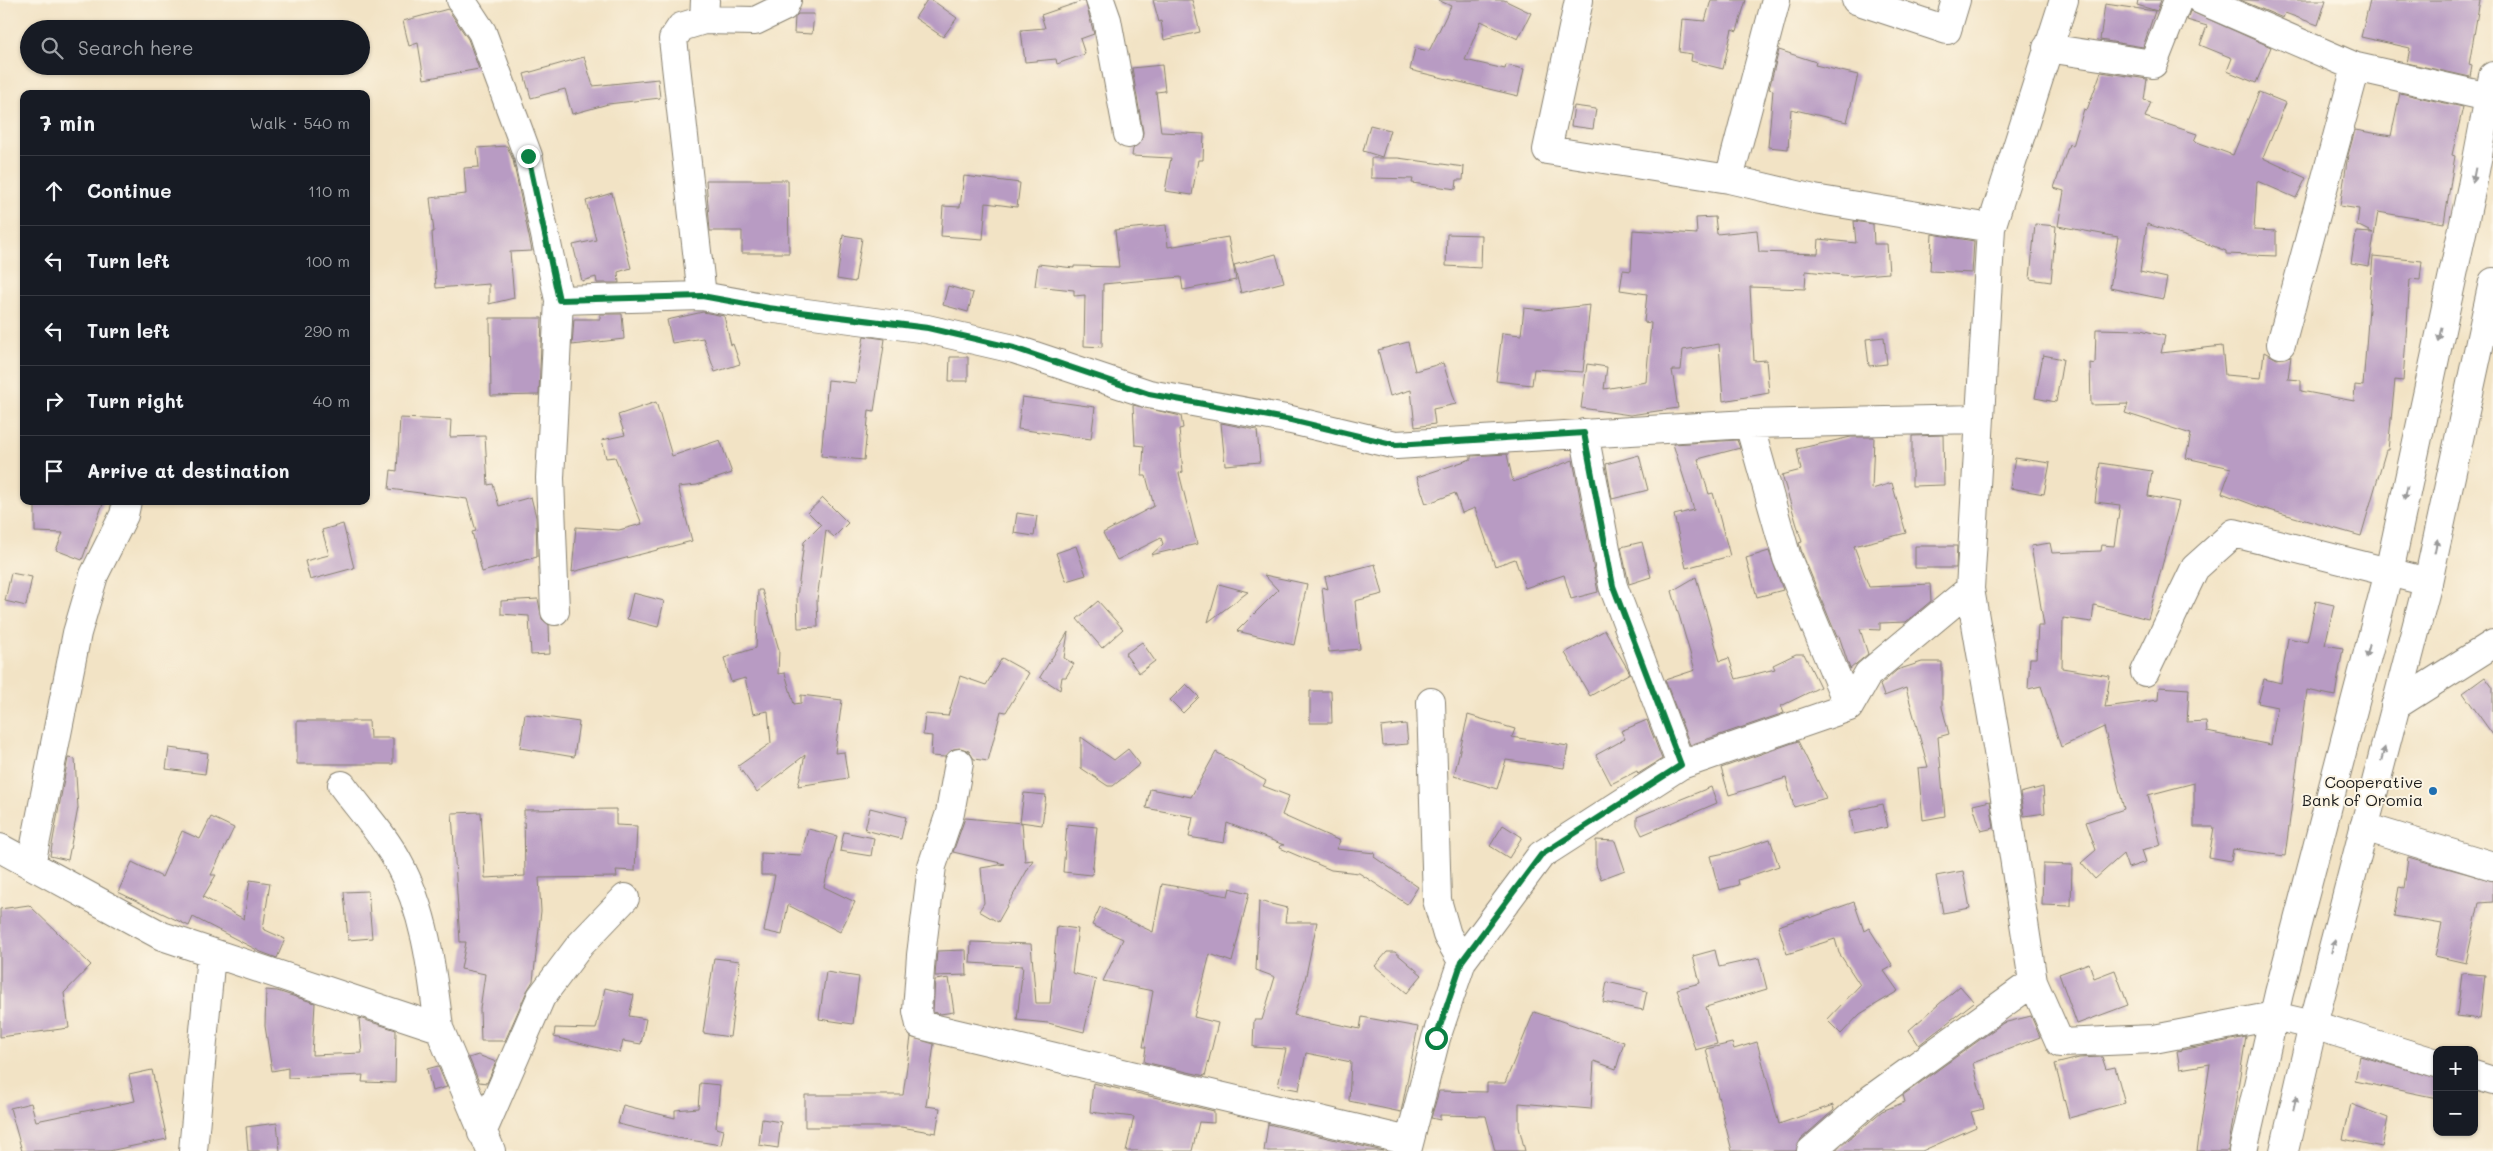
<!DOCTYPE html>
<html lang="en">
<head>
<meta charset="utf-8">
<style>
  :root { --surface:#171b24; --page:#20242c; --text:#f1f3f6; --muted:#9ea1a6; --line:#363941 }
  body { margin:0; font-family:Mali,sans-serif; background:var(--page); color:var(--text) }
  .controls { position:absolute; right:15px; bottom:15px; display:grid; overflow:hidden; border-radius:10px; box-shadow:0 1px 4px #0004 }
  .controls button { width:45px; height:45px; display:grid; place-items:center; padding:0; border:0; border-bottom:1px solid var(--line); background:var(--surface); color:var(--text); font:25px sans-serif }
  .stop { position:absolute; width:15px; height:15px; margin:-11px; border:4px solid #0b8043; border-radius:50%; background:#fff }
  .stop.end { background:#0b8043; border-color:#fff; box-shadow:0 1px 5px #0008 }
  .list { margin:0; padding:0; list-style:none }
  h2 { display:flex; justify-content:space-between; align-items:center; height:65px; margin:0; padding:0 20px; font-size:21px }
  h2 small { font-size:16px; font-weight:400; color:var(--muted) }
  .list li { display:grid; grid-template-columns:32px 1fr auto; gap:15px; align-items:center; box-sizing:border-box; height:70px; padding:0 20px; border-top:1px solid var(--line) }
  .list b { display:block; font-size:19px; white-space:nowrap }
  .list em { font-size:16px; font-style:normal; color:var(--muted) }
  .icon { flex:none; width:28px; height:28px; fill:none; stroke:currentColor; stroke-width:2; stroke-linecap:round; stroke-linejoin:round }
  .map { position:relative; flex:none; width:2493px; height:1151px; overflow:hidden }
  .search { position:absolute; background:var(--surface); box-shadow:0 1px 4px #0004; left:20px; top:20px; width:350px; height:55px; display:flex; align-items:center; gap:12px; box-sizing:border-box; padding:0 18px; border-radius:28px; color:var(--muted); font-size:19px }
  .panel { position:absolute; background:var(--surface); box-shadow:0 1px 4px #0004; left:20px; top:90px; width:350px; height:415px; border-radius:10px }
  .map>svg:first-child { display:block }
</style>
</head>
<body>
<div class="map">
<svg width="2493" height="1151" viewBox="0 0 2493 1151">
  <rect width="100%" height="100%" fill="#fcf5e5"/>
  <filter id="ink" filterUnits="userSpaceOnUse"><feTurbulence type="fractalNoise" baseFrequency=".02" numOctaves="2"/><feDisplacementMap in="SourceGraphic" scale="10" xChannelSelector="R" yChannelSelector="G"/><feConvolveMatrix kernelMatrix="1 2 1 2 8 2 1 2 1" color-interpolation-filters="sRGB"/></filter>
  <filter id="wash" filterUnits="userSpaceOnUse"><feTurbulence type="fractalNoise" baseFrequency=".0096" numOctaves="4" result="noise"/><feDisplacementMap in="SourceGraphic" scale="20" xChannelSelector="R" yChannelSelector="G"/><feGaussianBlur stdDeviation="1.12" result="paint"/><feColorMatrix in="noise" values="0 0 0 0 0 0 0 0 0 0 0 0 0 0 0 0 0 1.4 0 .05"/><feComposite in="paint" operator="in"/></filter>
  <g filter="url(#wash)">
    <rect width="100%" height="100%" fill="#f2e3c5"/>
    <g id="blocks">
      <path fill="#b89bc3" d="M927,0h5l25,18 -14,19 -28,-19z
        M1085,0l9,34 -14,5 5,15 -28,10 -1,-5 -31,3 -4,-32 24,-2 -4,-13z
        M1153,0h39l8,32 -36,8 -3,-19 -2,1z
        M1438,0h66l27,13 -13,26 -37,-18 -16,39 40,9 1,-4 18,4 -6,27 -108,-26 5,-22 14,3 22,-45z
        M1711,0h35l-9,31 -5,-2 -9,40 -32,-8 1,-7 -13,-2 3,-33 23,2z
        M2138,0h23l-4,11 -20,-6z
        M2240,0h86l-8,25 -33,-12 -2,5z
        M2370,0h110l-11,65 3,1 -2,11 -63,-14 3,-15 -49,-11z
        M2105,4l50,7 -12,36 -43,-7z
        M448,9l20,30 11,30 -55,10 -6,-36 -9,3 -6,-25z
        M2190,11l81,36 -15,36 -29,-12 5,-13 -32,-13 7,-19 -20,-6z
        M798,14h16l-2,20 -18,-1 1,-16z
        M1779,50l37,12 -1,3 43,10 -11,47 -56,-13 -3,40 -20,-2 5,-57 -4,-1z
        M584,57l9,29 65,-7 2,19 -52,6 -36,10 -7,-25 -34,9 -7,-24z
        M1162,65l3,26 -9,1 5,40 43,2 -1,26h-5l-6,35 -27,-4 6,-33 -39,-2 1,-7 9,-9 1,-8 -11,-64z
        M2101,72l46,7 -3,21 7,2 -6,15 52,17 -3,7 39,14 26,-63 27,11 -23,55 43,20 -10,20 -39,-17 -3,49 22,1v25l-50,-2v-3l-26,-10 -53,-17 -7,48 27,6 -4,21 -53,-11 8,-51 -60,-11 6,-35 -10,-3 15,-44 4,2 11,-37 3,1z
        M2400,93l63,14 -11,48 3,1 -11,67 -66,-11 -9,54 -18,-3 5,-31 17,1 -16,-8 2,-16 -19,-3 8,-51 7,-25 36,6z
        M1574,106l22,3 -3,20 -22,-3z
        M1370,125l20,5 -8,27 -19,-6z
        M507,146l6,14 19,91 -22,1 4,46 -25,6v-20l-53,4 -4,-56h2l-4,-34 36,-4 -2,-26 15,-1 -2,-19z
        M1371,158h27l66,9 -1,13h-6l-1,9 -44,-6 1,-4 -42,-1z
        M964,176l56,7 -3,24 -31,-4 -3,36 -42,-3 2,-30 17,1z
        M706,180h82l1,73h-47v-22h-32z
        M612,193l19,75 -13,4 1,11h-22l-1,-6 -14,4 -9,-36 23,-5 -10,-39z
        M1715,217l2,17 40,-4 2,22 59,2 1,-15 37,4 -2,-22 19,3 1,20h13l2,29 -37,3 -46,-5 -1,18 -55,-2 4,74 12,-1 3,33 -46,8 -4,-57 -36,6 -2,20h-9l6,38 -48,7 -49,-7 6,-44 20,3 -3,22 42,-7 5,-59 -7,-1 3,-28 -27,-4 3,-20 8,1 2,-41 64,4 -1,-16z
        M2035,224l21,2 -5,56 -21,-3z
        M1166,225l2,22 60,-10 8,43 -53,10 -2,-13 -78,7 -1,63 -18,-1 1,-51 -11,1v-6l-39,-4 3,-22 36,4v-2l45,1 -4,-37z
        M1447,234l35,1 -1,33 -35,-2z
        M1932,234l42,7 -2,32 -42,-2z
        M843,235l19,3 -7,44 -18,-3z
        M1276,254l8,28 -43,11 -7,-28z
        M2373,256l49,5 -2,19 -10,-1 -7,102 -8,-1 -7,70h-2l-25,86 -102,-29 -37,-14 9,-25 -45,-10 5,-24 -66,-21 3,-9 -37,1 -1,-42 5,1 1,-35 45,1 24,6 -4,17 61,-7 3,29 36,3 3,-26 13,7 14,-3 -3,23 13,1v11l53,10 1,-16 8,1z
        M948,286l25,7 -5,19 -25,-7z
        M1590,305l-7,67 -49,-3 -2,16 -36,-4 6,-48 19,2 3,-27 20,2z
        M703,312l21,4 7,29 2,-1 7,20 -25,8 -12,-34 -31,5 -5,-23z
        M600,314h22l2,25 -52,6 2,-26h26z
        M490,318h52l-3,77 -48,1z
        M864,336l21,3 -11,72 -5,-1 -5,50 -43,-4 7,-76 28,3z
        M1884,337l3,27 -18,2 -3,-27z
        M1408,342l7,29 28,-8 13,41 -23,5 2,15 -20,3 -4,-37 -21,6 -12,-46z
        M2043,355l20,4 -7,43 -21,-4z
        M950,357h18v24h-19z
        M1022,397l73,10 -4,32 -73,-10z
        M656,402l16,54 48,-16 12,33 -35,12 -19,2 14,54 -120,31 4,-45 43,3 23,-6 -27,-67 -9,1 -4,-18 23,-5 -7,-20z
        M1133,405l48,11 2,12 -4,1 4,43 -4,1 18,71 -46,11 12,-11 -2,-6 -44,22 -14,-27 51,-27 -8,-30h-4l2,-30 -9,-1z
        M400,418l51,2 -1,17 35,-1 3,49 5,-1 6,22 32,-9 5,20 1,40 -55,15 -10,-40 4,-1 -9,-32 -78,-10 2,-19 6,1z
        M1221,423l36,7 3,32 -35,3z
        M1943,435l1,50 -32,1v-50z
        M1851,437h23l-2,52 20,-6 14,50 -52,13 15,41 61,-3 1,17 -25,21 -26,1v7l-20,-1 8,25 -18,15 -11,-33 -2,1 -35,-84 -3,-10 3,-1 -20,-67 19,-5 -4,-21z
        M1737,440l3,8 -42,11 11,35 4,-1 17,63 -44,12 -12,-53 20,-5 -21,-66z
        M1507,454l6,28 60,-22 25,132 -27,7 -7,-24 -39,13 -10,-29 -20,7 -20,-58 -13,5 -7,-20 -29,11 -9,-27 54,-18v-3z
        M1639,455l9,35 -36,9 -6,-35z
        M2015,458l35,5 -6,31 -34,-6z
        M2100,463l52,8 -4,25 31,6 -31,117 -54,-14 -2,17 -29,-4 -1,50 48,8 -5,31 53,-7 1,-13 30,2 -2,33 19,-1 1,11 64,13 6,-38 -19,-4 6,-24 17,4 7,-45 19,4 9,-41 18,4 -9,40 18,3 -8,48 -28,-6 -22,166 -52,-7 -2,12 -22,-4 5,-30h-20v-44l-46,12 13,50 -19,5 4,12 -18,6 -5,-14 -28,25 -14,-16 15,-13 -10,-28 38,-13 -20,-82 -43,20 -20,-61 -13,3 2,-31h6l2,-32h6l-13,-80 19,-3 2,10 49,-2 1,-6 12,1 6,-41 -25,-3z
        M823,498l25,25 -14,14 -8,-7 -9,70 1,27 -20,1 -1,-31 7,-55 17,-17 -13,-13z
        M35,501h69l-22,59 -26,-10 7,-17 -28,-1z
        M1017,513l20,3 -3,20 -20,-3z
        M343,524l11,44 -44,12 -5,-19 24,-6 -7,-25z
        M1642,542l9,35 -22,7 -8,-37z
        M1076,546l10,29 -20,6 -10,-28z
        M1915,546h42l-1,22h-41z
        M1769,551l14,39 -26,7 -11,-39z
        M1375,564l8,30 -28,7 5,48 -31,3 -7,-65 6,2 -3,-12z
        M11,573l21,4 -6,29 -21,-5z
        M1264,575l43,9 -13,61 -57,-14 41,-41z
        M1696,577l24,84 9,-3 7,21 39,-10 -2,-4 23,-11h8l16,33 -39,19 3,7 -94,32 -25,-65 30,-10 -23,-79z
        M1219,584l29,8 -40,30z
        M758,590h4l17,60 -1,24 7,-1 9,31 7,-1v-8l41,5 -7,53 9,-1 4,26 -50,8 7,-31 -48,37 -19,-26 33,-23 -3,-32 -15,3 -8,-36 -14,4 -7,-24 32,-10z
        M633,593l31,8 -6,26 -31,-8z
        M538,599l4,20 7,6 1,29 -19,1 -2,-39 -28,-2v-13z
        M1098,601l25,28 -21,19 -25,-29z
        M1605,630l25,43 -40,23 -25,-43z
        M1068,632l-4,26 10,6 -8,13h-4l-2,13 -20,-13z
        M1142,642l13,19 -16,12 -14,-19z
        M1002,658l27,15 -23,39 -5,-1 -13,50 -14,-2 -5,-8 -8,-3 -8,1 -8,8 -14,-1 1,-20 -9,-1 2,-21 23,2 12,-40 26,9z
        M1922,662h20v45l7,27 -11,3 7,79 -22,4 -5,-52 10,-1 -22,-79 -22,8 -4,-11 17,-15z
        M2485,677l8,11v47l-30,-42z
        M1186,684l13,13 -16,16 -13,-13z
        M1310,691h21l1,32h-22z
        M525,714l54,8 -5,35 -54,-9z
        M1468,715l47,14 -3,8 56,9 -4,22 -58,-8 -9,29 -43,-13z
        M1647,720l15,39 -24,15 -1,-3 -26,13 -15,-29 29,-16 -4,-8z
        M297,721h72l1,17h23v26h-96z
        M1406,724l2,20 -25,2 -2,-19z
        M1081,737l33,23 14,-11 12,15 -27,22h-5l-27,-18z
        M1798,741l28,57 -32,9 -8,-29 -57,17 -8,-27z
        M169,748l39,5 -3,21 -39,-5z
        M1216,752l50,29 -3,5 26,10 -7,19 58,26 -4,8 39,4 -1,4 44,30 -11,17 -48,-31 -28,-3 -51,-22 1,-3h3l-57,-22 -3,20 -35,-6 4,-20 -47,-9 4,-19 41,8z
        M68,758l7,1 3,49 -10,52 -18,-4z
        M1711,787l6,16 -75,32 -5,-10v-8z
        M2043,787l2,26 -21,3 -4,-23z
        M1024,793l22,2 -4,30 -22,-3z
        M1990,801l4,27 -13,3 -8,-26z
        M1883,804l5,23 -34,7 -4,-23z
        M870,808l36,9 -5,22 -36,-9z
        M616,809v16l21,1 -2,45 -19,-1 1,7 -78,1 2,33 -8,70 -6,10 -22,50h-24l-1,-32 5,-35 -24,-5 5,-27h-6l-8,-129 29,-1 4,66 40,-2 -1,-66z
        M211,817l23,11 -23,47h5l-13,22 41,22 6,-39 20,3 -7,46 22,10 -8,19 -16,-6 -68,-35 -4,9 -71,-34 14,-30 30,15 20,-46 18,8z
        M965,818l57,5 3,38 8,-1 -35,62 -19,-11 5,-8 -3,-35 24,-4 -52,-12z
        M1067,824l30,3 -5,48 -29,-3z
        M1503,825l19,12 -13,21 -19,-12z
        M808,829l29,7 -13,51 31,15 -15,30 -52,-27 -6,30 -18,-4 11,-56h-14v-22l40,2z
        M844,832l30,6 -3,18 -31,-5z
        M1770,839l9,27 -41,14 1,5 -20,5 -9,-34 20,-4z
        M1596,840l19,1 10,29 -24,9 -5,-14z
        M2408,857l85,24v21l-14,1 -13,60 -31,-7 7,-32 -48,-8 5,-29 5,1z
        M2043,864l29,1 -1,41 -29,-1z
        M1963,871l7,37 -27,5 -7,-37z
        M1162,884l66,12 2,-8 19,5 -17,69 -22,-8 -16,63 24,6 -13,53 -61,-14 2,-15h-3l10,-56 -50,-10 20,-42 -31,-14 8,-18 53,25z
        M368,891l4,47 -24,2 -4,-48z
        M1259,901l28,7 -2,14h32l-12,58 -11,35 66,14 2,-12 56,10 -17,85 -52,-11 2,-39 -45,-9 -7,37 -21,-4 8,-37 -33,-2 1,-27h8l13,-43 -19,-7z
        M1854,902l10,29 5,-3 24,38 -9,5 14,20 -38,23 -19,20 -14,-14 33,-35 -21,-32 -4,-14 -48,15 -9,-28 31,-10 1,2z
        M29,905l62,60 -27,28 5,35 -69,9v-128z
        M1057,926l21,3 -6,44 24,6 -12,53 -36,-9 -31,-3 6,-54 -53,-3 1,-21 60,2 5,59h14z
        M966,950l1,25 -32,1 2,-25z
        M1715,950l4,17 40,-9 8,31 -61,18 11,37 -22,6 -18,-61 23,-6 -7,-27z
        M1387,952h8l27,23 -15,18 -32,-27z
        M714,958l26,3 -10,76 -27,-4z
        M2089,963l5,15 21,-8 13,35 -51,19 -18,-50z
        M826,972l33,5 -6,47 -34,-5z
        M2462,973l23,2 -5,44 -23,-3z
        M949,978l5,34 -14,2 -7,-2 2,-32z
        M1607,982l40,9 -4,19 -40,-8z
        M1960,986l14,16 -55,43 -10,-15z
        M605,988l29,7 -5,21 17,3 -5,25 -18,-3 -3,12 -66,-16 1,-9 41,1z
        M266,990l11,1 38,12 -3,52 50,-2 -3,-35 37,12 -1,53 -33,-1 1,-7 -75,3v-10l-16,3 -7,-45z
        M1534,1012l90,30 -8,27 -22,-8 -3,48 -72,-6v24l6,24h-30l-9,-35 -46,-1v5l-9,-2 8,-27 48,1v-9h18z
        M2031,1016l9,21 -67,26 11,46 -13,3 5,15 -54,24h-87l47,-40 23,-9 -2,-7 100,-72z
        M911,1037l23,7 -8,62 14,2 -4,25 -35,-6h-96v-32h98z
        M2246,1037l-18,114h-31l13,-87 -30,5 -3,-18z
        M1757,1042l22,82 54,-19 1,5 -33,29 -5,12h-64l-26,-102 26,-6 2,6z
        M478,1055l18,7 -9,21 -8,-1 -10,-24z
        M2360,1056l77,22v20l-82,-17z
        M2102,1057l4,12 9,-2 10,36 -56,15 -14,-54 24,-6z
        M438,1066l9,21 -15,4 -5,-22z
        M152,1070l15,69 -58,12h-87l-12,-43 21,-5 5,18 99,-20 -6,-26z
        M700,1083l20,2 -4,43 8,2 -3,15 -44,-7 -59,-14 5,-19 52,13v-8l23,-2z
        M1093,1083l121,28v12l-15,-1 -7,29h-66l8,-34 -44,-5z
        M2351,1104l37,14 -6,29 -39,-8z
        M762,1119l19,3 -3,26 -19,-3z
        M277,1123l3,28h-32l-2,-24z
        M1268,1124l115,27h-119z"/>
    </g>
  </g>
  <g filter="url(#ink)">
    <use href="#blocks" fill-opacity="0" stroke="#878070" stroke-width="1"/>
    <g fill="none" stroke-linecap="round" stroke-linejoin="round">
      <defs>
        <path id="minor" d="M461,0l21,32 46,124 31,144 -9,178 5,133
          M705,0l-1,20 -23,7 -8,12 29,257 66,12 159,21 87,20 135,45 142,26 105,25 353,-21 229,-5
          M1100,0l7,20 21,114
          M1579,0l-32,150 182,29 85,20 177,29
          M1856,0l91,30 9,-30
          M2064,0l-73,228 -21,361 28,163 35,230 27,61 94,-4 120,-23 39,9 124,38
          M2201,0l155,67 137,31
          M704,20l51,1 29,-14 3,-7
          M2047,48l106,16 25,-64
          M1729,179l47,-179
          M559,300l143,-4
          M2281,344l75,-277
          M1749,424l38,134 62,149
          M1584,433l29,153 68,179
          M2145,672l50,-104 39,-35 194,49
          M1431,702l6,198 10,35 15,26
          M2395,706l98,-62
          M959,763l-9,50 -18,53 -11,89 -4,56 3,14 489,116
          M342,785c18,25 42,50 56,77 28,51 34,109 41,166
          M2364,827l129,39
          M0,848l162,88 277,92 52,123
          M31,865l46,-232 17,-58 30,-60 3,-14
          M2474,1075l19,6
          M482,1133l59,-136 39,-52 45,-47
          M193,1151l18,-197
          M1407,1151l29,-113 26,-77 79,-106 140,-90 168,-58 19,-33 102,-85
          M1811,1151l60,-52 162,-117"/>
        <path id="highway" d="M2243,1151l36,-158 110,-421 83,-386 21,-110
          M2284,1151l29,-126 115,-443 65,-300"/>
      </defs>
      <use href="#minor" stroke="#878070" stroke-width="30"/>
      <use href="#highway" stroke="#878070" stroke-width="30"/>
      <use href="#minor" stroke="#fff" stroke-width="28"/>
      <use href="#highway" stroke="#fff" stroke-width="28"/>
    </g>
    <defs><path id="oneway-solid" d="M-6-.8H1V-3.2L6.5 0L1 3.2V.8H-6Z" transform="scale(1.25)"/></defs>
    <g fill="#999">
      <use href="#oneway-solid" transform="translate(2474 175) rotate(101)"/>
      <use href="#oneway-solid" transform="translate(2440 334) rotate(102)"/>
      <use href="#oneway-solid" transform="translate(2406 493) rotate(102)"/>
      <use href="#oneway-solid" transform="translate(2436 546) rotate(-78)"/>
      <use href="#oneway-solid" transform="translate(2368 651) rotate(105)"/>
      <use href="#oneway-solid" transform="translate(2383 754) rotate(-75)"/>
      <use href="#oneway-solid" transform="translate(2333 946) rotate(-76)"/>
      <use href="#oneway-solid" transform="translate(2295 1103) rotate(-77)"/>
    </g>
  </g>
  <g fill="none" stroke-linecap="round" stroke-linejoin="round" filter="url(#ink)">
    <path stroke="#0b8043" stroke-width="6" d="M528,156l31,144 143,-4 66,12 160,20 86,20 135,46 142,26 105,25 188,-12 29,153 68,179 -140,90 -79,106 -26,77"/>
  </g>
  <circle fill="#1f6fb2" stroke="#fcf5e5" stroke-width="2" cx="2433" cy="791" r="5"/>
  <g text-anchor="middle" stroke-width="4" stroke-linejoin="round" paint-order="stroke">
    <g font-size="16" fill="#1c1c1c" stroke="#fcf5e5" text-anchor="end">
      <text x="2423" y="788">Cooperative<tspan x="2423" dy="18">Bank of Oromia</tspan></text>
    </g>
  </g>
</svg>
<div class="controls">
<button>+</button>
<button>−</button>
</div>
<div class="stop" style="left:1436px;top:1038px"></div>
<div class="stop end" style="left:528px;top:156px"></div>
<div class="search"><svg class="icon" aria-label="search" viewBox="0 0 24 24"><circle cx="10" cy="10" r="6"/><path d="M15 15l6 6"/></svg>Search here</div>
<section class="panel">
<h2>7 min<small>Walk · 540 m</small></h2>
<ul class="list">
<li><svg class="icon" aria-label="ahead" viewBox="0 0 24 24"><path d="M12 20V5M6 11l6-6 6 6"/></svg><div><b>Continue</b></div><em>110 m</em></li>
<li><svg class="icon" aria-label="left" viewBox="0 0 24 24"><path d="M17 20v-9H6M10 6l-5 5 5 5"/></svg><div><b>Turn left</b></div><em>100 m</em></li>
<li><svg class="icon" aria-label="left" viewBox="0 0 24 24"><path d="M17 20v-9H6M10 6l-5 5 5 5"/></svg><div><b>Turn left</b></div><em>290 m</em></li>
<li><svg class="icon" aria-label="right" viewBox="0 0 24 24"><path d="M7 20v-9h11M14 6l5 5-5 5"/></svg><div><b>Turn right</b></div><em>40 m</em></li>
<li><svg class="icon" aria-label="arrive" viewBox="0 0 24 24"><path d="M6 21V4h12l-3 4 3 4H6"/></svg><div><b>Arrive at destination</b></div></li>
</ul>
</section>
</div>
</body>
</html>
